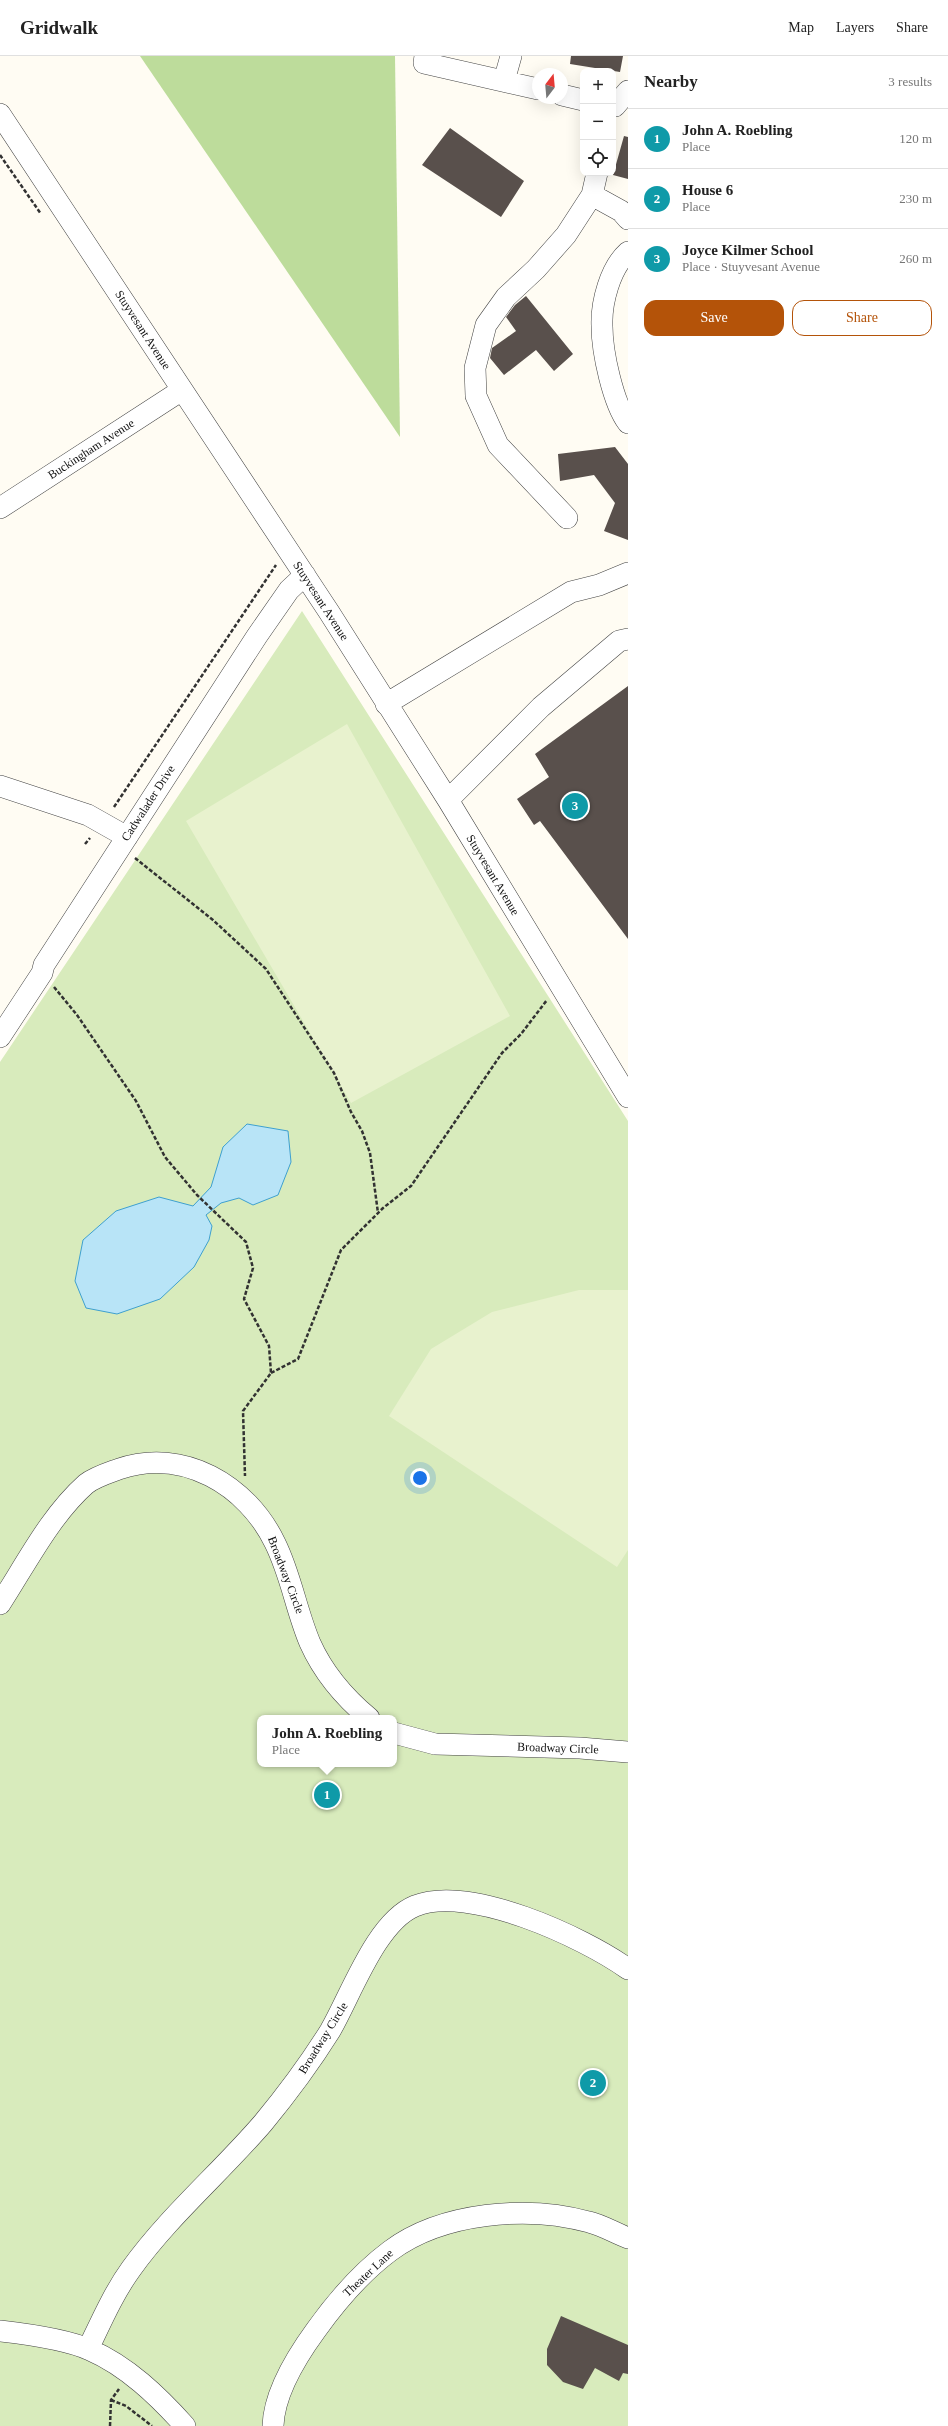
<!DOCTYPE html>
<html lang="en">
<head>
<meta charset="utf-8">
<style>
  :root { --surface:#fff; --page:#f6f6f6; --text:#222; --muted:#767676; --line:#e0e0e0; --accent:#b45309 }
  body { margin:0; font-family:Georgia,serif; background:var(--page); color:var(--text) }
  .controls { position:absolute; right:12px; top:12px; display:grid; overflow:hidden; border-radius:8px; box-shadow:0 4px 16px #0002 }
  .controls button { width:36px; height:36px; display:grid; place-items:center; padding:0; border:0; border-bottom:1px solid var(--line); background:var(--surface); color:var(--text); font:20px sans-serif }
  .compass { position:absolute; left:532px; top:12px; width:36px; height:36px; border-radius:50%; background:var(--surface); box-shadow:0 4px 16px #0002; rotate:16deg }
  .you { position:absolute; left:420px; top:1422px; width:14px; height:14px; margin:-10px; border:3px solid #fff; border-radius:50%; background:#1a73e8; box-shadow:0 0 0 6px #1a73e833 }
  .badge { display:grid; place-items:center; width:26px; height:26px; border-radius:50%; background:var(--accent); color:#fff; font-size:13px; font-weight:700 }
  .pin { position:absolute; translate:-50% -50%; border:2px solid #fff; box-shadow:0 1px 4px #0006 }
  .popup { position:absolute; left:257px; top:1659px; width:140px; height:52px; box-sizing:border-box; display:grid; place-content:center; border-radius:8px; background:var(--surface); filter:drop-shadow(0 1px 3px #0005); font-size:13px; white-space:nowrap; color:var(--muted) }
  .popup b { font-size:15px; color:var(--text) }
  .popup::after { content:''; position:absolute; left:50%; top:100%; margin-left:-8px; border:8px solid transparent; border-top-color:var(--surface) }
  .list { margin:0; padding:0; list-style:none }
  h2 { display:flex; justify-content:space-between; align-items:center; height:52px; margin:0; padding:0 16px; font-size:17px }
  h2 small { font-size:13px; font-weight:400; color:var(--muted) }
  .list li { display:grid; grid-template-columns:26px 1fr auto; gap:12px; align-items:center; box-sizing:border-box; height:60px; padding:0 16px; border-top:1px solid var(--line) }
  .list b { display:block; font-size:15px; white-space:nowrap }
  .list p { margin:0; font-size:13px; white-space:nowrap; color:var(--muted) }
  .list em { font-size:13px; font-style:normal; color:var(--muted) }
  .actions { display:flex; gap:8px; padding:12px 16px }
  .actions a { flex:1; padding:9px 0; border:1px solid var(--accent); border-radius:12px; text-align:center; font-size:14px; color:var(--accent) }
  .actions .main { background:var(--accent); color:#fff }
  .icon { flex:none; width:22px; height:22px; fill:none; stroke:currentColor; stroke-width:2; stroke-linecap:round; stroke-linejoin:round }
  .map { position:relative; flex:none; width:628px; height:2370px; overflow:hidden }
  header { display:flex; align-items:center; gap:24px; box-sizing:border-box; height:56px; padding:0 20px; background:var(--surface); border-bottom:1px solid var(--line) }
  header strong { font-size:19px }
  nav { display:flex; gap:22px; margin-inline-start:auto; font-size:14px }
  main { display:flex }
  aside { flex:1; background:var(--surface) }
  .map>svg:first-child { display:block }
</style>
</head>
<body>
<header>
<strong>Gridwalk</strong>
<nav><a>Map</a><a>Layers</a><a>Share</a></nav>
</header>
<main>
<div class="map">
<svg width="628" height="2370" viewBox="0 0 628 2370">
  <rect width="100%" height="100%" fill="#fffcf3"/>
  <path fill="#d8ebbc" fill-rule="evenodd" d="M302,555l326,510v1305h-628v-1364zM260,1662h134v46h-134z"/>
  <path fill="#bddc9b" d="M140,0h255l5,381z"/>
  <path fill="#e8f2ce" d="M347,668l163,292 -159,87 -165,-282z
    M579,1234h49v260l-11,17 -228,-151 42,-67 61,-37z"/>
  <path fill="#b8e4f7" stroke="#3ea0cf" d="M247,1068l41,7 3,31 -13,33 -25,10 -14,-7 -18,5 -15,12 6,11 -3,14 -15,27 -34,32 -43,15 -31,-6 -11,-27 8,-41 33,-29 43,-14 34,9 18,-19 12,-40z"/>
  <path fill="#59504c" d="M571,0h52l-3,16 -50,-8z
    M450,72l74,53 -23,36 -79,-52z
    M624,80l4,1v42l-15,-4z
    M526,240l47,58 -19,17 -18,-21 -32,25 -14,-17 2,-10 24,-17 -10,-14 9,-12z
    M615,391l13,17v76l-24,-9 11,-28 -21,-28 -34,6 -2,-27z
    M628,630v253l-88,-118 -6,4 -17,-26 32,-22 -14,-23z
    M561,2260l67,29v29l-5,-1 -4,8 -24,-13 -12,21 -20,-7 -16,-17v-16z"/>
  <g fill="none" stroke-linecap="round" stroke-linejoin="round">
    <defs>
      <path id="minor" d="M425,0l-1,7 114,26
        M504,25l7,-25
        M562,39l21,5
        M615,50l13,-15
        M0,58l329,498 119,188 180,297
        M592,139l5,-22
        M628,196c-18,16 -27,51 -26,74 0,26 11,77 26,97
        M0,452l182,-118
        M567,462l-69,-73 -22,-49 -1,-28 11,-43 20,-28 30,-28 30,-34 26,-40 29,16 7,8
        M386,648l185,-112 28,-7 29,-12
        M0,730l88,29 39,22
        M448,744l93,-93 78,-66 9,-2
        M0,981l42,-64 2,-8 213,-329 32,-46 16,-15
        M0,1548c26,-40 50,-88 86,-120 9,-7 22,-11 33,-15 64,-22 128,16 156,74 16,32 21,67 35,100 13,29 35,55 59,75
        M394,1677l41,11 145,4 48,4
        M0,2275c26,3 66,8 90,19 37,16 68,46 95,76
        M88,2293c13,-27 25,-55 43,-80 38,-53 89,-96 132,-146 24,-29 47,-60 67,-92 21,-36 46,-109 85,-125 54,-22 168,31 213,63
        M273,2370c1,-33 24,-70 43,-96 20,-28 46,-58 74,-79 52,-39 138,-46 199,-29 13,3 26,11 39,16"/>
    </defs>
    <use href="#minor" stroke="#434343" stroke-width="22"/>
    <path stroke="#323232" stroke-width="2.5" stroke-dasharray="4 2" stroke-linecap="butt" d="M0,99l41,59
      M114,751l162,-242
      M85,788l5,-6
      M135,802l78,62 53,49 68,104 17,39 11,19 8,22 8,60
      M54,931l23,28 59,86 29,56 32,38 49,47 7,26 -9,31 25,47 2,27 -28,38 2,65
      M271,1317l27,-14 43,-109 42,-42 28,-22 91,-133 19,-19 26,-34
      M111,2344l15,6 26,20
      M110,2370l1,-26 8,-11"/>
    <use href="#minor" stroke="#fff" stroke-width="21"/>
  </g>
  <g text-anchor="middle" stroke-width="4" stroke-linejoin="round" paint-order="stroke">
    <g font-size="12" fill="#101010" stroke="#fff">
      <text transform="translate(143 274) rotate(57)" y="4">Stuyvesant Avenue</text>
      <text transform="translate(91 393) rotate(-33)" y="4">Buckingham Avenue</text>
      <text transform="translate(321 545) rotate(57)" y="4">Stuyvesant Avenue</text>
      <text transform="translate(148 747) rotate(-57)" y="4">Cadwalader Drive</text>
      <text transform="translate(493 819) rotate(59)" y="4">Stuyvesant Avenue</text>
      <text transform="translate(286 1519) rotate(69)" y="4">Broadway Circle</text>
      <text transform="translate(558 1692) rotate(2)" y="4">Broadway Circle</text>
      <text transform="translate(323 1982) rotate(-58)" y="4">Broadway Circle</text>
      <text transform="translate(368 2217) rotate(-43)" y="4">Theater Lane</text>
    </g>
  </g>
</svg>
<div class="controls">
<button>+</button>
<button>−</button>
<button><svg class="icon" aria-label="locate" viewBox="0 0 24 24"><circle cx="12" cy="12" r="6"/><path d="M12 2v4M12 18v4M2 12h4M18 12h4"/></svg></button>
</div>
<svg class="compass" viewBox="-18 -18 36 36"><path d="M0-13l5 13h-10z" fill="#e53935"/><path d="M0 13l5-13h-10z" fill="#767676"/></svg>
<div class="you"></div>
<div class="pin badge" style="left:327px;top:1739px;background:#0f9aa8">1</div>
<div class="popup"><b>John A. Roebling</b>Place</div>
<div class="pin badge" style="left:593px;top:2027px;background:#0f9aa8">2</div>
<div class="pin badge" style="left:575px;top:750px;background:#0f9aa8">3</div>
</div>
<aside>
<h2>Nearby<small>3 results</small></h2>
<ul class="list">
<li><span class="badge" style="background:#0f9aa8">1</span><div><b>John A. Roebling</b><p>Place</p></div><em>120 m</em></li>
<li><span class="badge" style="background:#0f9aa8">2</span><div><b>House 6</b><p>Place</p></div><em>230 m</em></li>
<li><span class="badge" style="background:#0f9aa8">3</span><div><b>Joyce Kilmer School</b><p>Place · Stuyvesant Avenue</p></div><em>260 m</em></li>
</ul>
<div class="actions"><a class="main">Save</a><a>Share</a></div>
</aside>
</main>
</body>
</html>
